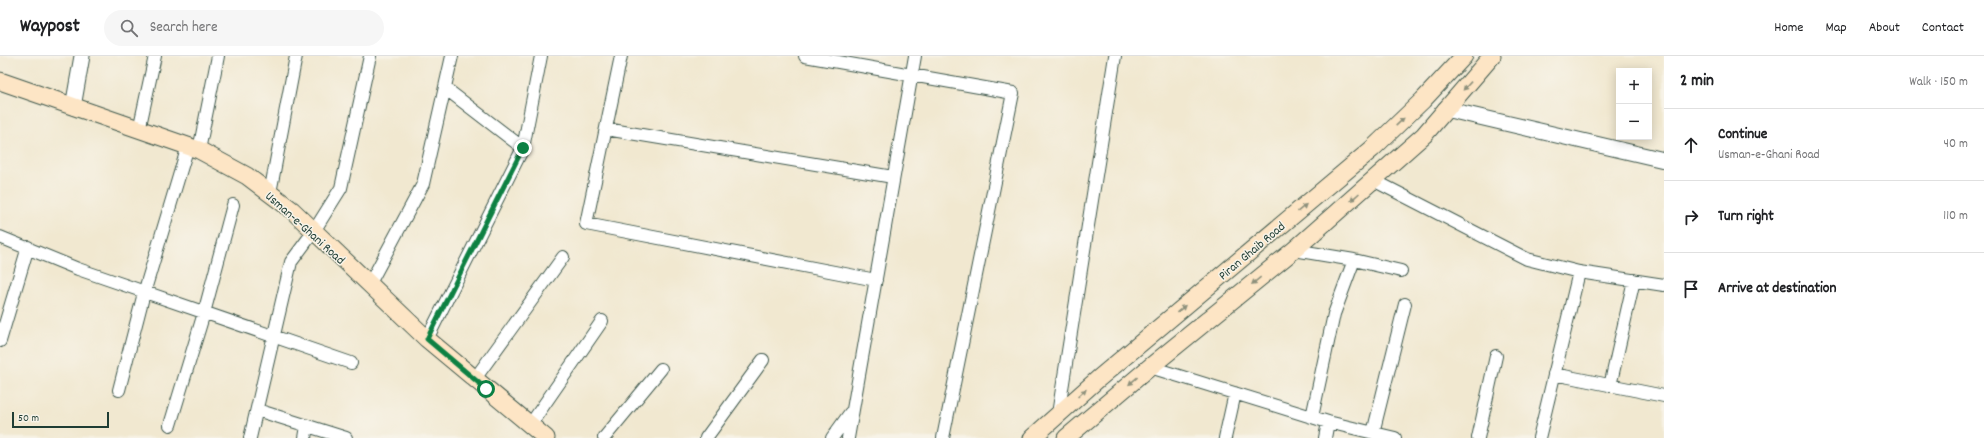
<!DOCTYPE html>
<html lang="en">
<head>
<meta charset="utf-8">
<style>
  :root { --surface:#fff; --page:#f6f6f6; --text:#202124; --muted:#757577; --line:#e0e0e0 }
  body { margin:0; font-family:Dekko,sans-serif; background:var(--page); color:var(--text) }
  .controls { position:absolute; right:12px; top:12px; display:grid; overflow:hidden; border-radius:0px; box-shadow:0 2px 10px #0003 }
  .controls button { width:36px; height:36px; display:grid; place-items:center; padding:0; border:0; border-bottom:1px solid var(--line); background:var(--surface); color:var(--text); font:20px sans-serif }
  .scale { position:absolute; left:12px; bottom:10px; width:97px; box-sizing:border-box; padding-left:4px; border:2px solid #1f3d34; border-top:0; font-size:11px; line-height:14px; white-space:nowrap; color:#1f3d34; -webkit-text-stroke:3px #f7f3e8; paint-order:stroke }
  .stop { position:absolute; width:12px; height:12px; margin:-9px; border:3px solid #0b8043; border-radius:50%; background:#fff }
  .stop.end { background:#0b8043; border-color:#fff; box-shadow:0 1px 4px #0008 }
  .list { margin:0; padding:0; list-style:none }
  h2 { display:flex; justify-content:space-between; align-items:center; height:52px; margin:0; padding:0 16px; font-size:17px }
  h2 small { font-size:13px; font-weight:400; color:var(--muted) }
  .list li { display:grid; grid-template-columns:26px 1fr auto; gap:12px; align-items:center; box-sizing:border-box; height:72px; padding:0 16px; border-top:1px solid var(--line) }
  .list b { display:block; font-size:15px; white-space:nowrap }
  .list p { margin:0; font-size:13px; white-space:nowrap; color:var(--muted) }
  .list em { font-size:13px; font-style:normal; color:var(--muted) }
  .icon { flex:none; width:22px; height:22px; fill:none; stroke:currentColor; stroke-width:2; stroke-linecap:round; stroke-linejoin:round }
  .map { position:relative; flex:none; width:1664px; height:382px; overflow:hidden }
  header { display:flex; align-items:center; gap:24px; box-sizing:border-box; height:56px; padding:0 20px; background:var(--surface); border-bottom:1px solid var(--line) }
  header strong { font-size:19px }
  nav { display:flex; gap:22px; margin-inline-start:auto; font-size:14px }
  .search { width:280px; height:36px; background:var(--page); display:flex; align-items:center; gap:10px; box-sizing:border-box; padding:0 14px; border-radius:22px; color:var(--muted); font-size:15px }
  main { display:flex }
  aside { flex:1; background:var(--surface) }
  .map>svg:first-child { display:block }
</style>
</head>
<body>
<header>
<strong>Waypost</strong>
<div class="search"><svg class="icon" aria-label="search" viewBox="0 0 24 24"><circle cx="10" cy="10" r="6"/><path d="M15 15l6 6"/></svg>Search here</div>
<nav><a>Home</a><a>Map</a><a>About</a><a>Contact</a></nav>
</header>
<main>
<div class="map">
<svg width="1664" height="382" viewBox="0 0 1664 382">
  <rect width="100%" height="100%" fill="#f7f3e8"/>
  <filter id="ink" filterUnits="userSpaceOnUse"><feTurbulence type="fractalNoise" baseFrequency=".025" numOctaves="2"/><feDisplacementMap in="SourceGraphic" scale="8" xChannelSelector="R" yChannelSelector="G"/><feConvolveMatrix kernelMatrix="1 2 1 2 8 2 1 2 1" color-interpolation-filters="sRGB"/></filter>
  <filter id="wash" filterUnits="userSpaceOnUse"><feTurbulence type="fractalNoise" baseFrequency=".012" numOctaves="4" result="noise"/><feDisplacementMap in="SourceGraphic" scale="16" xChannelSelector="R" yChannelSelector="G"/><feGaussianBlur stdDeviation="0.9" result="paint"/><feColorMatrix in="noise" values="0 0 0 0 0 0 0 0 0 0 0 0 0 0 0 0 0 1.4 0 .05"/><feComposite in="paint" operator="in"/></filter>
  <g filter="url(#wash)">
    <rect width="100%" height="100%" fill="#f1e8d0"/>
  </g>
  <g filter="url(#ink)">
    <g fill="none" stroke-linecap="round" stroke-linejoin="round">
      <defs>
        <path id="minor" d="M621,0l-35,168 290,56
          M805,0l208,37 -70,345
          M445,32l78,60
          M606,73l287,48
          M139,74l16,-74
          M199,94l19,-94
          M1373,124l154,79 52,13 85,13
          M270,137l26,-137
          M0,181l78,32 273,94
          M1294,194l60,10 47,11
          M369,229l54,-101 29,-128
          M427,283l96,-191 18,-92
          M0,285l28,-94
          M1150,311l178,55 67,16
          M1554,318l110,22
          M474,324l89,-123
          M1610,330l24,-106
          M119,334l25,-97 44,-147
          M257,354l89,28
          M1058,358l57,-358
          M1312,361l22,-103 20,-54
          M170,369l34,-112 29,-108
          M530,369l72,-104
          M1373,377l32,-129
          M250,382l41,-176 23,-31 27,-43 29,-132
          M305,382l2,-12
          M604,382l57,-69
          M706,382l57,-78
          M832,382l18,-25
          M848,382l67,-382
          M1225,382l10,-45
          M1325,382l3,-16
          M1478,382l18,-82
          M1539,382l40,-166"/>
        <path id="tertiary" d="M73,51l9,-51
          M1445,53l219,51"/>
        <path id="secondary" d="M0,25l199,69 48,26 45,34 135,129 119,99
          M1032,382l66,-59 274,-230 51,-49 41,-44
          M1066,382l84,-71 144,-117 130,-115 68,-79"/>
      </defs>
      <use href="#minor" stroke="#3e574b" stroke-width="14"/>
      <use href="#tertiary" stroke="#3e574b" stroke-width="17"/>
      <use href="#secondary" stroke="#3e574b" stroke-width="19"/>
      <use href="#minor" stroke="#fff" stroke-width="12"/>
      <use href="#tertiary" stroke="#fff" stroke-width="15"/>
      <use href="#secondary" stroke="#fde5c5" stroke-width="17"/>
    </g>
    <defs><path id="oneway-solid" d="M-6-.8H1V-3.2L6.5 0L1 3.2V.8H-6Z"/></defs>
    <g fill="#8e917c">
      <use href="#oneway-solid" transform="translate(1467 30) rotate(133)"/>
      <use href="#oneway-solid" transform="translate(1400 66) rotate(-44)"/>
      <use href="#oneway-solid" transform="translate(1355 141) rotate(138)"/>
      <use href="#oneway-solid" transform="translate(1302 152) rotate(-40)"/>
      <use href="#oneway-solid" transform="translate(1256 225) rotate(141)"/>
      <use href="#oneway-solid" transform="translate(1181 253) rotate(-40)"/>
      <use href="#oneway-solid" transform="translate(1133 325) rotate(140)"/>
      <use href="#oneway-solid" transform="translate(1082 337) rotate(-42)"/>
    </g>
  </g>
  <g fill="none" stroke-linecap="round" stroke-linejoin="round" filter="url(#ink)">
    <path stroke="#0b8043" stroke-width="5" d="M486,333l-59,-50 96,-191"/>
  </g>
  <g text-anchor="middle" stroke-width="3" stroke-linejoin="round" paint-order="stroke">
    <g font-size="13" fill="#1f3d34" stroke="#f7f3e8">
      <text transform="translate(306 171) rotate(42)" y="5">Usman-e-Ghani Road</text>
      <text transform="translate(1251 194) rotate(-40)" y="5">Piran Ghaib Road</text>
    </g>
  </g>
</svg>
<div class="controls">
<button>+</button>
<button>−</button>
</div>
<div class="scale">50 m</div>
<div class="stop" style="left:486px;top:333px"></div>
<div class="stop end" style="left:523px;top:92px"></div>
</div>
<aside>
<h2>2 min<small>Walk · 150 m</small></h2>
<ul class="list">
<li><svg class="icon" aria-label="ahead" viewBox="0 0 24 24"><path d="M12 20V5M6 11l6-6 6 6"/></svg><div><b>Continue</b><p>Usman-e-Ghani Road</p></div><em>40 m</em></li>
<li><svg class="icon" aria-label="right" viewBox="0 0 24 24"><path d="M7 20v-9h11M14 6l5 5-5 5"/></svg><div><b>Turn right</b></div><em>110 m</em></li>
<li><svg class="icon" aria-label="arrive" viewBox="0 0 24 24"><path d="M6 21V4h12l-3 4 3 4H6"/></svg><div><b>Arrive at destination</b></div></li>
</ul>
</aside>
</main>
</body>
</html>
